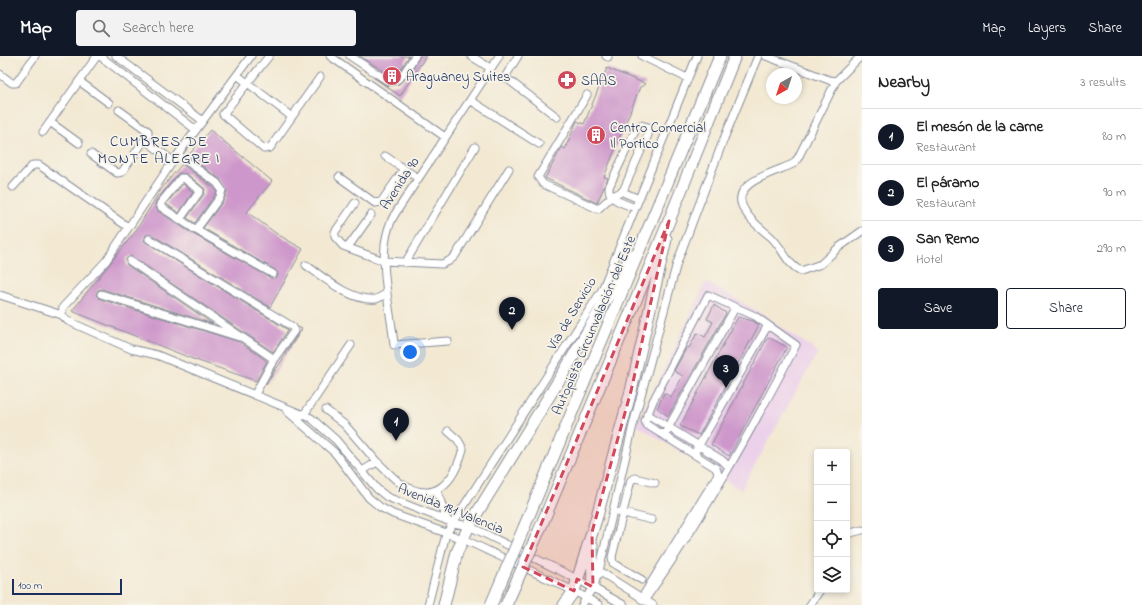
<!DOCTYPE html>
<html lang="en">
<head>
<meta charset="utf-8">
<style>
  :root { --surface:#fff; --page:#f2f2f2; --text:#222; --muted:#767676; --line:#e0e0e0; --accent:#111827 }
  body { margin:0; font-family:"Indie Flower",sans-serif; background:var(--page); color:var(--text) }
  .controls { position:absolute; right:12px; bottom:12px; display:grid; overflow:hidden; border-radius:4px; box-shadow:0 2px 6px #0003 }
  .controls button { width:36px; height:36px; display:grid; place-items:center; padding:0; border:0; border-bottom:1px solid var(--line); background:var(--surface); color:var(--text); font:20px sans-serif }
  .compass { position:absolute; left:766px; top:12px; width:36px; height:36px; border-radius:50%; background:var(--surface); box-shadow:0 2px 6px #0003; rotate:219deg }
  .scale { position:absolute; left:12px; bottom:10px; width:110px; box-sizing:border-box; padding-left:4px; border:2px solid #1b2f5e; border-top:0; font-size:11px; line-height:14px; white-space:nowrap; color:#1b2f5e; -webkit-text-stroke:3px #f7f3e8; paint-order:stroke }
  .you { position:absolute; left:410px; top:296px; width:14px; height:14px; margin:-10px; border:3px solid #fff; border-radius:50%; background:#1a73e8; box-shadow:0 0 0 6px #1a73e833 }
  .badge { display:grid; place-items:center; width:26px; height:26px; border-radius:50%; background:var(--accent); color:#fff; font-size:13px; font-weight:700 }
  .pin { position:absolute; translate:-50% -33px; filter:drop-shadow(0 1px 2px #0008) }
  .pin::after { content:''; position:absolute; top:21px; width:14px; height:12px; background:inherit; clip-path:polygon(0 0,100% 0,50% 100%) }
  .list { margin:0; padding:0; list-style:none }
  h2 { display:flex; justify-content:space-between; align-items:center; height:52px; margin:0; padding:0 16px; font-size:17px }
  h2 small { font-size:13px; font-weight:400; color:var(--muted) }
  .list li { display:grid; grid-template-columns:26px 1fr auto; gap:12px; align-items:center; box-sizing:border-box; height:56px; padding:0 16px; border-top:1px solid var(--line) }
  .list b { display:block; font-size:15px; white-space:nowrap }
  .list p { margin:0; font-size:13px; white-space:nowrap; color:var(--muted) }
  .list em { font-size:13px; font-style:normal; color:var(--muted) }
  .actions { display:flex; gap:8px; padding:12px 16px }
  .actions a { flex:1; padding:9px 0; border:1px solid var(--accent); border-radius:4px; text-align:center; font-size:14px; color:var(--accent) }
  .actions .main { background:var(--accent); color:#fff }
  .icon { flex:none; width:22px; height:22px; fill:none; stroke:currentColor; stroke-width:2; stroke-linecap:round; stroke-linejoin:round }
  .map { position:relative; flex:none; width:862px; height:549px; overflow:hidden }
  header { display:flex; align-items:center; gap:24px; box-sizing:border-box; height:56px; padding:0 20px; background:var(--accent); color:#fff }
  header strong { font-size:19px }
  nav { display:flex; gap:22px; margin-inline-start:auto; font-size:14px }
  .search { width:280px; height:36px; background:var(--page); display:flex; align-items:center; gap:10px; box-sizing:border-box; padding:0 14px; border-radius:4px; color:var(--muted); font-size:15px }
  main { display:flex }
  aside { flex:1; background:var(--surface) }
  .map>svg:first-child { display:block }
</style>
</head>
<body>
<header>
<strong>Map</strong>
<div class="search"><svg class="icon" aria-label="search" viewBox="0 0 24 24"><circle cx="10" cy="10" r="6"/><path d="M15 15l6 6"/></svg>Search here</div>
<nav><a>Map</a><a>Layers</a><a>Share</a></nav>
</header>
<main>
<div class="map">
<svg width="862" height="549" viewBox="0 0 862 549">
  <rect width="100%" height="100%" fill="#f7f3e8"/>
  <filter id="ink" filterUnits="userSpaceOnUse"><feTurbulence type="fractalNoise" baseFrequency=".025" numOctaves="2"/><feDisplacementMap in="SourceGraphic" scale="8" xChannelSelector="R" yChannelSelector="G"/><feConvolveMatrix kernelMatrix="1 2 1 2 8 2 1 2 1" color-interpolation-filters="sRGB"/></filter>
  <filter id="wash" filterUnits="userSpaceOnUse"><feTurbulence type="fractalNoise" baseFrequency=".012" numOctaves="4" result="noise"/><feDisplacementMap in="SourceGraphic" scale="16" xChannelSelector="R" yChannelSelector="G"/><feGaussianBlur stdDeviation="0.9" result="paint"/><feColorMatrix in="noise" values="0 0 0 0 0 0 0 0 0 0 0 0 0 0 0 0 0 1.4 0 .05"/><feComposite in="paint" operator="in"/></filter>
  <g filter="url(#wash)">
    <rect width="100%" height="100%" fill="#f3e9d3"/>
    <path fill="#ecd1ea" d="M706,226l55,31 57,39 -77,138 -104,-65z"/>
    <g id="blocks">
      <path fill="#ce97cb" d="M359,0h50l-9,14 -8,6z
        M420,0h6l-26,40 -27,-19 14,9 12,-2 9,-8z
        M607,12l39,16 -6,3 -36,90 4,1 -11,25 -52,-25 17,-31 3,2 12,-28 7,3z
        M210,74l62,51 -25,31 30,22 26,15 -33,58 -118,-72h-6l-2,6 144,89 -15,22 -142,-96 -5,3 1,6 86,59 -111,-35 -4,1 -2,5 4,4 140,43 27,19 -11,20 -63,-22 -121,-48 63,-79 27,-44 20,-24 31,23 4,4 -2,4 -20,28 -8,-5 17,-24 1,-5 -18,-15 -8,-1 -23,28 -1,4 3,6 35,23 78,44 6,-1 1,-3 -3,-4 -72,-42 21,-28 3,-9 -7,-12 -32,-23z
        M183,128l10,8 -14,21 -13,-9z
        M714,249l12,8 -58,103 -11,-8 7,-15 7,4 12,-21 -9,-5 13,-24 2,1 8,-15 8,4 8,-15 -6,-3z
        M738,261l15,4 6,4 -60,110 -19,-9z
        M298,271l4,2 -36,56 12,-23 20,-28z
        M768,281l19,10 -58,109 -18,-11z"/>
    </g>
  </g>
  <g filter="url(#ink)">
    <use href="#blocks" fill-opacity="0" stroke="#878c98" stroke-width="1"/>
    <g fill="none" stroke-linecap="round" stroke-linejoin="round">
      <defs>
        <path id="minor" d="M100,0l96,74
          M116,0l87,65
          M269,0l-46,58 41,35 6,-1 50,-71
          M330,0l115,81
          M350,0l38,25c13,3 20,-15 27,-25
          M471,0l19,12
          M518,0l-13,21 52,40
          M606,0l2,1
          M642,0l45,22
          M766,0l63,24 7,1 25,-25
          M0,18l12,9h4l19,-27
          M237,19l55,42
          M79,25l30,22
          M836,25l-38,77 -5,6c-17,8 -67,19 -48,47 6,11 17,18 26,26 12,11 15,27 30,34l20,-7 17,-16 24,-17
          M587,39l-49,82 5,7 55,25 13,-12 12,-6
          M470,44l69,44
          M50,66l29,21
          M43,76l54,-76
          M145,84l28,21
          M91,98l26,19 5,-1 26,-37v-4l-29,-21
          M178,99l39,28 5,7 -2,7 -24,33 77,44
          M385,100l19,13
          M339,121l36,26 6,-1 23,-33 14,9
          M13,131l20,-22h6l89,62
          M355,147l-20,29v5l8,9 41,15 58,3 7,-3 6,-5 54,-87
          M635,152c-11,-5 -27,-7 -26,-21l27,-58 5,-4 7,2v8l-25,56 2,2 14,6
          M183,159l17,-24 -16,-13h-3l-21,26 1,3 35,23
          M149,183l144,88 1,4 -20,28
          M348,191l23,-32
          M130,205l144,98 -19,35
          M405,207l70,-116
          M306,209c18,13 46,37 70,34 3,-1 8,-4 11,-6
          M101,238l138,43
          M0,239l62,20 6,6 63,28 26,6 154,63 25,22 41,49 10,8 66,26 16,3 108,53 47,26
          M62,259l1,-8 43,-46 67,-100 78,-105
          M448,285l-54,4c-3,-39 -21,-96 1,-131l104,-158
          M326,354l19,15 32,37
          M287,355l48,42 34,45 11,9 13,7 70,25 111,52 25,14
          M647,358l75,46 7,7
          M303,360l48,-71
          M664,379l71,-127
          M694,398l74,-129
          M362,415l15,-9c8,7 15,15 23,21 35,23 54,-1 63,-34l-5,-9 -10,-9
          M437,435l10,29
          M619,456l33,8
          M847,478l15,-4
          M599,515l54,34
          M642,524l-29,-17 -1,-6 19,-77 4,-2 20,5
          M641,543l77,-125 -2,-6 -69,-43 -2,-4 8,-20 55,-106 47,21 41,29c-46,87 -94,175 -152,256
          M428,549l18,-71 156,-244 95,-234
          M582,549l11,-18 6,-16 35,-150 43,-158 46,-122 35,-85
          M810,549l10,-15"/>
        <path id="highway" d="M525,469l195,-469
          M539,475l130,-310 66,-165
          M592,489l1,42
          M444,549l13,-53 12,-26 95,-154 68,-117
          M564,549l10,-14 23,-75 34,-125 35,-152"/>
      </defs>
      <use href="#minor" stroke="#878c98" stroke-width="9"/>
      <use href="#highway" stroke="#878c98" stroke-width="13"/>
      <use href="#minor" stroke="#fff" stroke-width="7"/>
      <use href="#highway" stroke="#fff" stroke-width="11"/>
      <defs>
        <path id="highway-bridge" d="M491,549l34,-80
          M506,549l33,-74"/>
      </defs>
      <use href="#highway-bridge" stroke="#878c98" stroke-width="13" stroke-linecap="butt"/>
      <use href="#highway-bridge" stroke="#fff" stroke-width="11"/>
    </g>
  </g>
  <path fill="#d1495b" fill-opacity="0.2" stroke="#d1495b" stroke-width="3" stroke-dasharray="8 5" stroke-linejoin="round" d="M669,165l-38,170 -39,141 1,55 -16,-8 -3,12 -51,-24z"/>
  <defs>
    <symbol id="building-disc" viewBox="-11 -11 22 22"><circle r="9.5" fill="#d1495b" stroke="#f7f3e8"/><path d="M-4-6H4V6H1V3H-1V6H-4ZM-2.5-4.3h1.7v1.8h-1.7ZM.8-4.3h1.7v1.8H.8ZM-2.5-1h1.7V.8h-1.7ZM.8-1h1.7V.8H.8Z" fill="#fff"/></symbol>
    <symbol id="pharmacy-disc" viewBox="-11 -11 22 22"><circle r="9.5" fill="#d1495b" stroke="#f7f3e8"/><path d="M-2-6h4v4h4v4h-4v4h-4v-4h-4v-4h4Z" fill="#fff"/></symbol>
  </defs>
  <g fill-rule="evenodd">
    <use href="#building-disc" x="381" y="9" width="22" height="22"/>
    <use href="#pharmacy-disc" x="556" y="13" width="22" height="22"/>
    <use href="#building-disc" x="585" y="68" width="22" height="22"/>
  </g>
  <g text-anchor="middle" stroke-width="3.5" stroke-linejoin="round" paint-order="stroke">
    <g font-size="14" fill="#1b2f5e" stroke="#f7f3e8" text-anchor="start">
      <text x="406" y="25">Araguaney Suites</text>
      <text x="581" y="29">SAAS</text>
      <text x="610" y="76">Centro Comercial<tspan x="610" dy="16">Il Portico</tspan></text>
    </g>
    <g font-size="14" fill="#1b2f5e" stroke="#f7f3e8">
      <text transform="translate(399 127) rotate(-57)" y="5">Avenida 90</text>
      <text transform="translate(571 257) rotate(-59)" y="5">Vía de Servicio</text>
      <text transform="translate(593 269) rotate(-67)" y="5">Autopista Circunvalación del Este</text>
      <text transform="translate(451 452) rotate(22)" y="5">Avenida 181 Valencia</text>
    </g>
    <g font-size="15" letter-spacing="1" fill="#1b2f5e" stroke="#f7f3e8">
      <text x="159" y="90">CUMBRES DE<tspan x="159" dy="17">MONTE ALEGRE I</tspan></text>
    </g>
  </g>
</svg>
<div class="controls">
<button>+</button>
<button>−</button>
<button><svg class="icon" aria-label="locate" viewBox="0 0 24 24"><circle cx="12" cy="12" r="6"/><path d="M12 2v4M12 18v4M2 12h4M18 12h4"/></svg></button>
<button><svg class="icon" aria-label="layers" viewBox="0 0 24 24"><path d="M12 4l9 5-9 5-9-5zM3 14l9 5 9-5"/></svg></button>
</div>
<svg class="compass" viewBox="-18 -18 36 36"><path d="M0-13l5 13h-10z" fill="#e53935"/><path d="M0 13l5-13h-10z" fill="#767676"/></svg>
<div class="scale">100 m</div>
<div class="you"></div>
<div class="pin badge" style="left:396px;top:385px">1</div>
<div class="pin badge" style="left:512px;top:274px">2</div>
<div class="pin badge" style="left:726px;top:332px">3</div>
</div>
<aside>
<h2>Nearby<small>3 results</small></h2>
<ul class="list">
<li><span class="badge">1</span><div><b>El mesón de la carne</b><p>Restaurant</p></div><em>80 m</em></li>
<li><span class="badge">2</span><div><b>El páramo</b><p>Restaurant</p></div><em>90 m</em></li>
<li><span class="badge">3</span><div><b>San Remo</b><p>Hotel</p></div><em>290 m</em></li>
</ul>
<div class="actions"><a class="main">Save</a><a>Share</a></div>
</aside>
</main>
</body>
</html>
